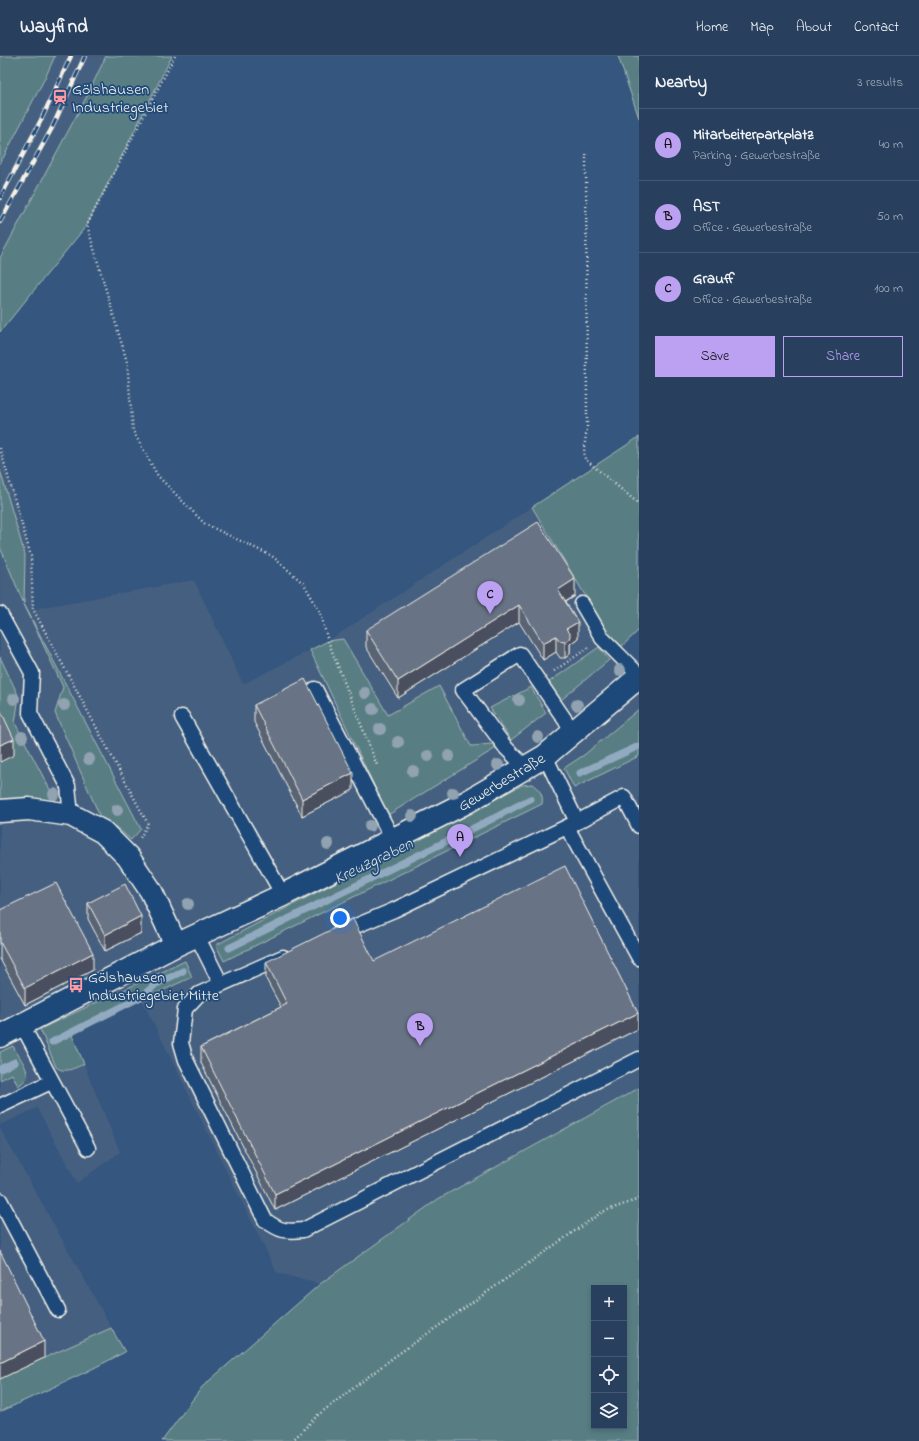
<!DOCTYPE html>
<html lang="en">
<head>
<meta charset="utf-8">
<style>
  :root { --surface:#28405e; --page:#304764; --text:#f1f3f6; --muted:#a5afbc; --line:#445973; --accent:#bca0f2 }
  body { margin:0; font-family:"Indie Flower",sans-serif; background:var(--page); color:var(--text) }
  .controls { position:absolute; right:12px; bottom:12px; display:grid; overflow:hidden; border-radius:0px; box-shadow:0 2px 6px #0003 }
  .controls button { width:36px; height:36px; display:grid; place-items:center; padding:0; border:0; border-bottom:1px solid var(--line); background:var(--surface); color:var(--text); font:20px sans-serif }
  .you { position:absolute; left:340px; top:862px; width:14px; height:14px; margin:-10px; border:3px solid #fff; border-radius:50%; background:#1a73e8; box-shadow:0 0 0 6px #1a73e833 }
  .badge { display:grid; place-items:center; width:26px; height:26px; border-radius:50%; background:var(--accent); color:#111; font-size:13px; font-weight:700 }
  .pin { position:absolute; translate:-50% -33px; filter:drop-shadow(0 1px 2px #0008) }
  .pin::after { content:''; position:absolute; top:21px; width:14px; height:12px; background:inherit; clip-path:polygon(0 0,100% 0,50% 100%) }
  .list { margin:0; padding:0; list-style:none }
  h2 { display:flex; justify-content:space-between; align-items:center; height:52px; margin:0; padding:0 16px; font-size:17px }
  h2 small { font-size:13px; font-weight:400; color:var(--muted) }
  .list li { display:grid; grid-template-columns:26px 1fr auto; gap:12px; align-items:center; box-sizing:border-box; height:72px; padding:0 16px; border-top:1px solid var(--line) }
  .list b { display:block; font-size:15px; white-space:nowrap }
  .list p { margin:0; font-size:13px; white-space:nowrap; color:var(--muted) }
  .list em { font-size:13px; font-style:normal; color:var(--muted) }
  .actions { display:flex; gap:8px; padding:12px 16px }
  .actions a { flex:1; padding:9px 0; border:1px solid var(--accent); border-radius:0px; text-align:center; font-size:14px; color:var(--accent) }
  .actions .main { background:var(--accent); color:#111 }
  .icon { flex:none; width:22px; height:22px; fill:none; stroke:currentColor; stroke-width:2; stroke-linecap:round; stroke-linejoin:round }
  .map { position:relative; flex:none; width:639px; height:1385px; overflow:hidden }
  header { display:flex; align-items:center; gap:24px; box-sizing:border-box; height:56px; padding:0 20px; background:var(--surface); border-bottom:1px solid var(--line) }
  header strong { font-size:19px }
  nav { display:flex; gap:22px; margin-inline-start:auto; font-size:14px }
  main { display:flex }
  aside { flex:1; background:var(--surface) }
  .map>svg:first-child { display:block }
</style>
</head>
<body>
<header>
<strong>Wayfind</strong>
<nav><a>Home</a><a>Map</a><a>About</a><a>Contact</a></nav>
</header>
<main>
<div class="map">
<svg width="639" height="1385" viewBox="0 0 639 1385">
  <rect width="100%" height="100%" fill="#35567e"/>
  <filter id="ink" filterUnits="userSpaceOnUse"><feTurbulence type="fractalNoise" baseFrequency=".025" numOctaves="2"/><feDisplacementMap in="SourceGraphic" scale="8" xChannelSelector="R" yChannelSelector="G"/><feConvolveMatrix kernelMatrix="1 2 1 2 8 2 1 2 1" color-interpolation-filters="sRGB"/></filter>
  <g filter="url(#ink)">
    <path fill="#445f80" d="M55,0h51l-18,38 -88,164v-94l46,-88z
      M639,381v194l-19,19 19,19v419l-201,111 -118,85 -43,-11 -136,-275 -70,35 49,119 -43,31 -40,-75 -37,17v-677l31,108 2,53 161,-29 49,104 85,-43z
      M0,1072l125,224 -37,19 -88,41z"/>
    <path fill="#597e84" stroke="#a6b8b6" fill-rule="evenodd" d="M0,0h55l-9,20 -46,88z
      M106,0h66l-85,169 -87,107v-74l88,-164z
      M618,0h21v62z
      M639,381v193l-19,18 -11,-13 -77,-128z
      M0,414l25,85 -1,49 117,225 -10,11 -17,-15 -13,-6 -46,-106 8,-26 -39,-83 -24,-57z
      M343,583l45,76 51,-29 32,60c8,0 14,-2 22,-2l3,4 -108,67 -78,-165 18,-9z
      M599,591l10,13 -48,40 -12,-18z
      M0,601l19,40 -4,26 42,80 -57,-1z
      M531,631l15,26 -35,27 -21,-32z
      M639,653v47l-65,32 -10,-20 20,-13z
      M532,728c7,5 12,11 10,20l-318,157 -8,-16 306,-160z
      M185,905l7,16 -50,23 -2,-2 -69,35 13,31c-9,4 -20,10 -28,3l-16,-38z
      M13,990c4,8 15,21 14,30 -1,5 -5,7 -9,10l-6,-12 -12,6v-28z
      M639,1032v353h-477l40,-54 118,-103 118,-85zM594,1232h30v138h-30z
      M111,1272l14,24 -37,19 -88,41v-33l44,-21z"/>
    <g fill="none" stroke-linecap="round" stroke-linejoin="round">
      <path stroke="#92aac0" stroke-width="7" d="M580,717l59,-27
        M229,892l265,-130 36,-19
        M52,986l89,-45 15,-13 27,-13
        M0,1013l15,-7"/>
      <defs>
        <path id="service" d="M582,548l20,34 37,37
          M0,558l32,59 -2,40 38,73 3,29
          M315,633l78,151
          M182,661l101,178
          M526,712l-20,-20 -43,-58 57,-36 54,79
          M577,766l47,-25 15,29
          M567,771l72,131
          M339,877l55,-23 183,-88 -32,-66
          M197,880l24,48
          M283,901l-84,37 -14,15 -4,34 5,17 79,160c15,11 20,12 38,10l336,-171
          M22,969l66,123
          M0,1050l51,-24
          M0,1144l58,110"/>
        <path id="minor" d="M0,755l29,-2 42,6 32,17 25,25 23,34 25,54
          M0,980l176,-91 107,-50 184,-93 78,-46 94,-79"/>
      </defs>
      <use href="#service" stroke="#f4f1e8" stroke-width="17"/>
      <use href="#minor" stroke="#f4f1e8" stroke-width="25"/>
      <path stroke="#f4f1e8" stroke-width="2.5" stroke-dasharray="1 3" stroke-linecap="butt" d="M175,0l-88,169 40,137 6,69 25,45 47,48 67,32 32,28 16,28 8,29 49,124
        M586,98l1,275 -3,19 1,11 54,45
        M0,392l31,108 2,53 115,215 -8,14
        M554,615l34,-23
        M292,1385l26,-26 76,-58 208,-145 37,-13"/>
      <use href="#service" stroke="#1f4a7a" stroke-width="14"/>
      <use href="#minor" stroke="#1f4a7a" stroke-width="22"/>
      <defs>
        <path id="rail" d="M0,142l41,-78 30,-64
          M0,166l52,-94 33,-72"/>
      </defs>
      <use href="#rail" stroke="#f4f1e8" stroke-width="4.5"/>
      <use href="#rail" stroke="#1f4a7a" stroke-width="3" stroke-dasharray="9" stroke-linecap="butt"/>
    </g>
    <g fill="#91a2b0">
      <circle cx="620" cy="614" r="6"/>
      <circle cx="365" cy="637" r="6"/>
      <circle cx="14" cy="643" r="6"/>
      <circle cx="519" cy="644" r="6"/>
      <circle cx="64" cy="649" r="6"/>
      <circle cx="577" cy="649" r="6"/>
      <circle cx="373" cy="653" r="6"/>
      <circle cx="380" cy="673" r="6"/>
      <circle cx="22" cy="681" r="6"/>
      <circle cx="538" cy="681" r="6"/>
      <circle cx="398" cy="686" r="6"/>
      <circle cx="428" cy="700" r="6"/>
      <circle cx="449" cy="700" r="6"/>
      <circle cx="89" cy="703" r="6"/>
      <circle cx="498" cy="709" r="6"/>
      <circle cx="413" cy="715" r="6"/>
      <circle cx="453" cy="737" r="6"/>
      <circle cx="54" cy="738" r="6"/>
      <circle cx="117" cy="754" r="6"/>
      <circle cx="412" cy="760" r="6"/>
      <circle cx="370" cy="770" r="6"/>
      <circle cx="328" cy="788" r="6"/>
      <circle cx="188" cy="848" r="6"/>
    </g>
    <path fill="#596373" stroke="#f4f1e8" d="M575,540l-9,6 12,36 -8,6v9l-1,2 -4,3h-5l-4,-6 -13,8 -24,-38 -121,76 -32,-51v-17z
      M254,649l99,85 -51,26 -48,-94z
      M88,847l53,30 -36,18 -17,-32z
      M0,854l93,60 -68,35 -25,-46z
      M374,905l264,68 -363,181 -74,-147v-16l80,-40 -15,-28v-17z"/>
    <path fill="#48505e" stroke="#f4f1e8" d="M575,523v17l-17,10v-16z
      M519,549v17l-121,76v-17z
      M578,566v16l-8,6v9l-1,2 -4,3v-16l1,-13z
      M556,580v16l-13,8v-17z
      M14,683v16l-14,7v-17z
      M353,717v17l-51,26v-17z
      M141,860v17l-36,18v-16z
      M93,897v17l-68,35v-17z
      M638,957v16l-363,181v-16z
      M44,1285v17l-44,21v-16z"/>
    <path fill="#677386" stroke="#f4f1e8" d="M538,466l37,57 -17,11 20,32 -12,7 4,4v3l-1,3 -4,3 -5,-1 -4,-5 -13,7 -24,-38 -121,76 -32,-51z
      M305,623l48,94 -51,26 -48,-94z
      M0,653l14,30 -14,6z
      M565,810l73,147 -363,181 -74,-147 86,-43 -21,-42 87,-43 21,42z
      M56,827l37,70 -68,35 -25,-46v-32z
      M125,828l16,32 -36,19 -17,-32z
      M0,1195l44,90 -44,22z"/>
  </g>
  <defs>
    <symbol id="station-bare" viewBox="-9 -9 18 18"><path d="M-3-6H3Q5-6 5-4V2Q5 4 3 4L4.5 6H3L1.5 4h-3L-3 6H-4.5L-3 4Q-5 4-5 2V-4Q-5-6-3-6ZM-3.5-4v3h7v-3ZM-3.5 1v1.5H-2V1ZM2 1v1.5H3.5V1Z" fill="#ff9aa2" stroke="#1f4a7a" stroke-width="2.5" paint-order="stroke"/></symbol>
    <symbol id="bus-bare" viewBox="-9 -9 18 18"><path d="M-5-6H5V4H4V6H2V4H-2V6H-4V4H-5ZM-3.5-4V0h7V-4ZM-3.5 1.2v1.5H-2V1.2ZM2 1.2v1.5H3.5V1.2Z" fill="#ff9aa2" stroke="#1f4a7a" stroke-width="2.5" paint-order="stroke"/></symbol>
  </defs>
  <g fill-rule="evenodd">
    <use href="#station-bare" x="49" y="30" width="22" height="22"/>
    <use href="#bus-bare" x="65" y="918" width="22" height="22"/>
  </g>
  <g text-anchor="middle" stroke-width="3.5" stroke-linejoin="round" paint-order="stroke">
    <g font-size="16" fill="#f4f1e8" stroke="#1f4a7a" text-anchor="start">
      <text x="72" y="38">Gölshausen<tspan x="72" dy="18">Industriegebiet</tspan></text>
      <text x="88" y="926">Gölshausen<tspan x="88" dy="18">Industriegebiet Mitte</tspan></text>
    </g>
    <g font-size="16" fill="#f4f1e8" stroke="#1f4a7a">
      <text transform="translate(501 725) rotate(-31)" y="6">Gewerbestraße</text>
    </g>
    <g font-size="17" font-style="italic" fill="#dbdfde" stroke="#1f4a7a">
      <text transform="translate(373 804) rotate(-26)" y="6">Kreuzgraben</text>
    </g>
  </g>
</svg>
<div class="controls">
<button>+</button>
<button>−</button>
<button><svg class="icon" aria-label="locate" viewBox="0 0 24 24"><circle cx="12" cy="12" r="6"/><path d="M12 2v4M12 18v4M2 12h4M18 12h4"/></svg></button>
<button><svg class="icon" aria-label="layers" viewBox="0 0 24 24"><path d="M12 4l9 5-9 5-9-5zM3 14l9 5 9-5"/></svg></button>
</div>
<div class="you"></div>
<div class="pin badge" style="left:460px;top:801px">A</div>
<div class="pin badge" style="left:420px;top:990px">B</div>
<div class="pin badge" style="left:490px;top:558px">C</div>
</div>
<aside>
<h2>Nearby<small>3 results</small></h2>
<ul class="list">
<li><span class="badge">A</span><div><b>Mitarbeiterparkplatz</b><p>Parking · Gewerbestraße</p></div><em>40 m</em></li>
<li><span class="badge">B</span><div><b>AST</b><p>Office · Gewerbestraße</p></div><em>50 m</em></li>
<li><span class="badge">C</span><div><b>Grauff</b><p>Office · Gewerbestraße</p></div><em>100 m</em></li>
</ul>
<div class="actions"><a class="main">Save</a><a>Share</a></div>
</aside>
</main>
</body>
</html>
